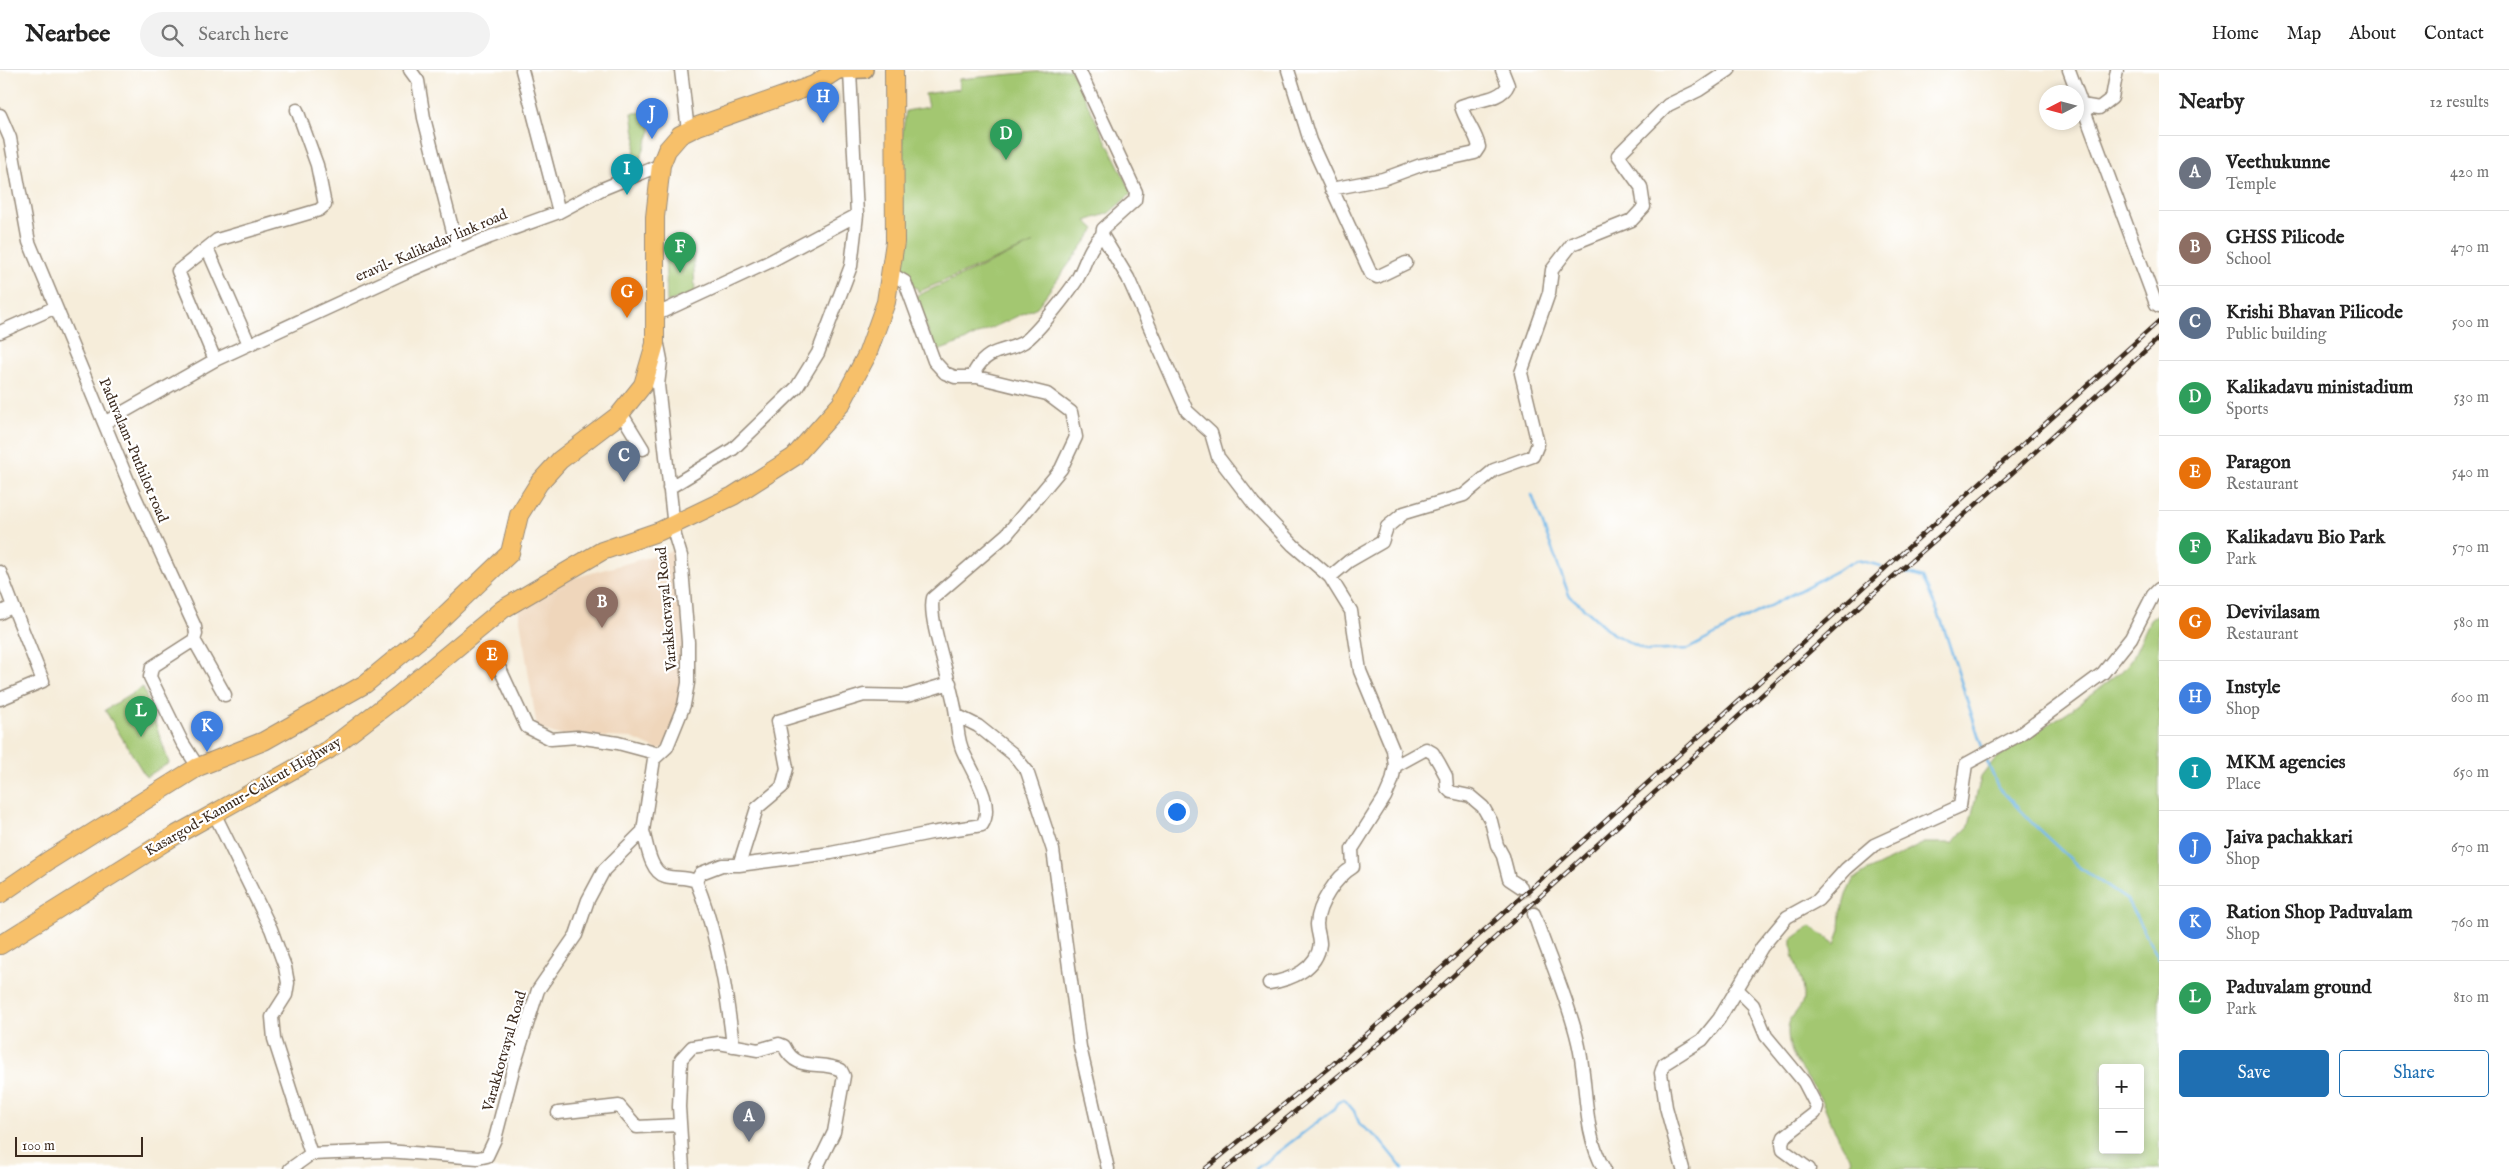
<!DOCTYPE html>
<html lang="en">
<head>
<meta charset="utf-8">
<style>
  :root { --surface:#fff; --page:#f2f2f2; --text:#222; --muted:#767676; --line:#e0e0e0; --accent:#1f6fb2 }
  body { margin:0; font-family:"IM FELL English",serif; background:var(--page); color:var(--text) }
  .controls { position:absolute; right:15px; bottom:15px; display:grid; overflow:hidden; border-radius:5px; box-shadow:0 2px 8px #0003 }
  .controls button { width:45px; height:45px; display:grid; place-items:center; padding:0; border:0; border-bottom:1px solid var(--line); background:var(--surface); color:var(--text); font:25px sans-serif }
  .compass { position:absolute; left:2039px; top:15px; width:45px; height:45px; border-radius:50%; background:var(--surface); box-shadow:0 2px 8px #0003; rotate:264deg }
  .scale { position:absolute; left:15px; bottom:12px; width:128px; box-sizing:border-box; padding-left:5px; border:2px solid #3b2a1e; border-top:0; font-size:14px; line-height:18px; white-space:nowrap; color:#3b2a1e; -webkit-text-stroke:4px #fff; paint-order:stroke }
  .you { position:absolute; left:1176px; top:741px; width:18px; height:18px; margin:-12px; border:4px solid #fff; border-radius:50%; background:#1a73e8; box-shadow:0 0 0 8px #1a73e833 }
  .badge { display:grid; place-items:center; width:32px; height:32px; border-radius:50%; background:var(--accent); color:#fff; font-size:16px; font-weight:700 }
  .pin { position:absolute; translate:-50% -41px; filter:drop-shadow(0 1px 2px #0008) }
  .pin::after { content:''; position:absolute; top:26px; width:18px; height:15px; background:inherit; clip-path:polygon(0 0,100% 0,50% 100%) }
  .list { margin:0; padding:0; list-style:none }
  h2 { display:flex; justify-content:space-between; align-items:center; height:65px; margin:0; padding:0 20px; font-size:21px }
  h2 small { font-size:16px; font-weight:400; color:var(--muted) }
  .list li { display:grid; grid-template-columns:32px 1fr auto; gap:15px; align-items:center; box-sizing:border-box; height:75px; padding:0 20px; border-top:1px solid var(--line) }
  .list b { display:block; font-size:19px; white-space:nowrap }
  .list p { margin:0; font-size:16px; white-space:nowrap; color:var(--muted) }
  .list em { font-size:16px; font-style:normal; color:var(--muted) }
  .actions { display:flex; gap:10px; padding:15px 20px }
  .actions a { flex:1; padding:11px 0; border:1px solid var(--accent); border-radius:5px; text-align:center; font-size:18px; color:var(--accent) }
  .actions .main { background:var(--accent); color:#fff }
  .icon { flex:none; width:28px; height:28px; fill:none; stroke:currentColor; stroke-width:2; stroke-linecap:round; stroke-linejoin:round }
  .map { position:relative; flex:none; width:2159px; height:1099px; overflow:hidden }
  header { display:flex; align-items:center; gap:30px; box-sizing:border-box; height:70px; padding:0 25px; background:var(--surface); border-bottom:1px solid var(--line) }
  header strong { font-size:24px }
  nav { display:flex; gap:28px; margin-inline-start:auto; font-size:18px }
  .search { width:350px; height:45px; background:var(--page); display:flex; align-items:center; gap:12px; box-sizing:border-box; padding:0 18px; border-radius:28px; color:var(--muted); font-size:19px }
  main { display:flex }
  aside { flex:1; background:var(--surface) }
  .map>svg:first-child { display:block }
</style>
</head>
<body>
<header>
<strong>Nearbee</strong>
<div class="search"><svg class="icon" aria-label="search" viewBox="0 0 24 24"><circle cx="10" cy="10" r="6"/><path d="M15 15l6 6"/></svg>Search here</div>
<nav><a>Home</a><a>Map</a><a>About</a><a>Contact</a></nav>
</header>
<main>
<div class="map">
<svg width="2159" height="1099" viewBox="0 0 2159 1099">
  <rect width="100%" height="100%" fill="#fff"/>
  <filter id="ink" filterUnits="userSpaceOnUse"><feTurbulence type="fractalNoise" baseFrequency=".02" numOctaves="2"/><feDisplacementMap in="SourceGraphic" scale="10" xChannelSelector="R" yChannelSelector="G"/><feConvolveMatrix kernelMatrix="1 2 1 2 8 2 1 2 1" color-interpolation-filters="sRGB"/></filter>
  <filter id="wash" filterUnits="userSpaceOnUse"><feTurbulence type="fractalNoise" baseFrequency=".0096" numOctaves="4" result="noise"/><feDisplacementMap in="SourceGraphic" scale="20" xChannelSelector="R" yChannelSelector="G"/><feGaussianBlur stdDeviation="1.12" result="paint"/><feColorMatrix in="noise" values="0 0 0 0 0 0 0 0 0 0 0 0 0 0 0 0 0 1.4 0 .05"/><feComposite in="paint" operator="in"/></filter>
  <g filter="url(#wash)">
    <rect width="100%" height="100%" fill="#f6edda"/>
    <path fill="#efd6bb" d="M674,480l13,112 -4,40 -17,43 -8,5 -26,-12 -73,-3 -22,-7 -21,-134z"/>
    <path fill="#a3c771" stroke="#6f7848" fill-rule="evenodd" d="M1057,0h14l61,123 -23,20 -23,8 9,8 -58,78 -75,35 -27,10 -19,-56 118,-53 -116,49 -1,-4 -5,-1 -4,-15 -9,-1 3,-135 4,-25 22,-4 -3,-13 34,-5v-10z
      M649,42l2,19 -11,28 -6,-5 2,-14 -4,-27z
      M693,176l2,47 -28,9 -2,-49z
      M2159,543v556h-313l6,-9c-3,-5 -8,-9 -11,-15 -8,-16 -13,-33 -22,-49 -13,-22 -32,-39 -31,-67 0,-13 13,-18 15,-30 2,-20 -13,-39 -11,-60l19,-13 24,18 5,-14 1,-17 5,-18 7,-15 13,-8 58,-29h29l16,-17 12,-49 14,-18 77,-50 50,-38 10,-12 18,-39zM2103,998h37v82h-37z
      M143,617l26,76 -23,14 -41,-67z"/>
    <g fill="none" stroke-linecap="round" stroke-linejoin="round">
      <path stroke="#72b8e9" stroke-width="2.5" d="M1532,425l37,100 44,39 34,17 41,-2 169,-89 24,6
        M1906,503l17,5 19,44 40,125
        M1987,691l11,26 36,38 45,42 48,33 32,59
        M1256,1099l77,-59 4,-7 7,-4 10,12 6,14 17,12 26,32"/>
    </g>
  </g>
  <g filter="url(#ink)">
    <g fill="none" stroke-linecap="round" stroke-linejoin="round">
      <path stroke="#d1c6b4" stroke-width="12" stroke-dasharray="12 6" stroke-linecap="butt" d="M1521,817l13,27"/>
      <defs>
        <path id="minor" d="M410,0l8,11 6,37 34,133
          M522,0l37,142
          M681,0l7,61
          M1079,0l57,122 -1,8 -32,29 -1,6 26,43 59,133 24,22 7,24 36,47 39,41 37,32 21,34 9,60 33,79 2,16 -3,15 -7,16 -33,52 1,18c-17,10 -35,37 -36,57 0,7 3,13 3,20 -3,25 -29,36 -51,39
          M1288,0l22,71 61,133 6,3 29,-14
          M2069,0l87,234 3,2
          M2082,35l17,3 13,-10 5,-28
          M0,45l10,23 19,104 102,246 64,139 1,7 -2,6 -42,27 -2,10 32,65 16,25
          M1331,119l52,-10 38,-14 54,-12 4,-6c-3,-15 -14,-26 -18,-41 14,-6 41,-6 47,-21l-6,-15
          M207,178l42,96
          M890,203l15,9 29,79 11,12 10,4h22l70,17 24,18 5,25 -15,32 -54,65 -74,64c-6,21 20,88 23,117l22,11 35,28 14,17 26,79 27,197 28,122
          M655,245l114,-53 88,-47
          M0,262l56,-25
          M215,290l191,-88 84,-35 69,-25 43,-23 59,-24
          M977,307l-2,-6c15,-27 37,-17 54,-33 12,-11 38,-43 47,-57 10,-16 11,-32 26,-46
          M619,345l5,3 19,31
          M104,353l111,-63 -37,-89 39,-31 102,-30 6,-5 -8,-40 -20,-55
          M669,418l64,-39 64,-62 21,-34 33,-87 6,-51 -7,-144
          M0,502l13,34
          M1330,507l19,-16 33,-19 5,-15 17,-14 60,-18 30,-25 39,-14 5,-12 -17,-71 28,-80 3,-23 20,-26 60,-24 12,-13 -3,-20 -23,-32 50,-50 31,-15 30,-20
          M0,543l13,-7 30,75 -43,18
          M194,570l31,55
          M500,599l27,58 24,12 26,-2 41,6 41,11
          M1395,696l31,-17 7,4 6,10 7,13 1,12 4,4 19,4 13,11 8,14 6,24 6,11 6,23 12,8
          M215,745l56,114 14,38 3,16 -2,12 -14,22 2,22 37,115 -21,15
          M643,761c4,13 7,41 22,45 11,3 20,0 31,5 21,51 31,110 37,165
          M739,795l18,-57 25,-21 5,-19 -9,-47 86,-26 43,1 43,-13
          M696,811l5,-8 21,-8h17l92,-12 100,-20 51,-8c14,-21 -12,-56 -20,-76 -4,-10 -5,-22 -6,-34
          M1534,844c14,43 34,84 44,128 10,41 4,89 26,127
          M1738,920l15,15 13,31 38,46 13,25 -2,6 -31,24 -2,6 1,7 26,19
          M558,1043l61,-7 18,21 42,-2
          M311,1084l76,-3 91,7 9,-2 8,-17 19,-73 24,-76 38,-55 12,-35 16,-30 39,-39 11,-72 13,-12 17,-42 4,-22v-41l-7,-86 -6,-20 -17,-151 3,-25 -3,-15 -3,-1
          M683,1099l-4,-62 2,-48 11,-12 27,-4 39,7 21,-6 5,2c13,28 36,13 57,24l3,6 -10,56 -18,37
          M1683,1099l-17,-62 -5,-34 3,-9 38,-24 17,-21 43,-72 25,-30 31,-17 28,-31 28,-24 86,-39 6,-42 53,-29 84,-62 28,-35 22,-43 6,-6"/>
        <path id="major" d="M837,1l28,-1"/>
        <path id="highway" d="M0,824l48,-33 150,-94 66,-26 101,-57 57,-47 88,-84 9,-38 20,-32 21,-23 59,-45 24,-30 12,-41v-127l6,-52 6,-15 13,-15 18,-9 116,-41 23,-15
          M0,875l174,-109 154,-86 70,-54 105,-87 99,-58 58,-20 73,-35 61,-39 47,-53 26,-49 19,-53 9,-60 -1,-172"/>
      </defs>
      <use href="#minor" stroke="#988c7c" stroke-width="15"/>
      <use href="#major" stroke="#988c7c" stroke-width="18"/>
      <use href="#highway" stroke="#988c7c" stroke-width="20"/>
      <use href="#minor" stroke="#fff" stroke-width="12"/>
      <use href="#major" stroke="#f7c06b" stroke-width="15"/>
      <use href="#highway" stroke="#f7c06b" stroke-width="18"/>
      <defs>
        <path id="rail" d="M1205,1099l128,-105 155,-137 671,-606
          M1225,1099l163,-134 476,-433 147,-128 148,-136"/>
      </defs>
      <use href="#rail" stroke="#3b2a1e" stroke-width="4.5"/>
      <use href="#rail" stroke="#fff" stroke-width="2.5" stroke-dasharray="8" stroke-linecap="butt"/>
    </g>
  </g>
  <g text-anchor="middle" stroke-width="4.5" stroke-linejoin="round" paint-order="stroke">
    <g font-size="15" fill="#3b2a1e" stroke="#fff">
      <text transform="translate(431 175) rotate(-23)" y="5">eravil- Kalikadav link road</text>
      <text transform="translate(134 380) rotate(67)" y="5">Paduvalam-Puthilot road</text>
      <text transform="translate(666 539) rotate(-95)" y="5">Varakkotvayal Road</text>
      <text transform="translate(243 726) rotate(-30)" y="5">Kasargod-Kannur-Calicut Highway</text>
      <text transform="translate(504 981) rotate(-74)" y="5">Varakkotvayal Road</text>
    </g>
  </g>
</svg>
<div class="controls">
<button>+</button>
<button>−</button>
</div>
<svg class="compass" viewBox="-18 -18 36 36"><path d="M0-13l5 13h-10z" fill="#e53935"/><path d="M0 13l5-13h-10z" fill="#767676"/></svg>
<div class="scale">100 m</div>
<div class="you"></div>
<div class="pin badge" style="left:749px;top:1072px;background:#6b7280">A</div>
<div class="pin badge" style="left:602px;top:558px;background:#8d6e63">B</div>
<div class="pin badge" style="left:624px;top:412px;background:#5c6f8a">C</div>
<div class="pin badge" style="left:1006px;top:90px;background:#2e9e5b">D</div>
<div class="pin badge" style="left:492px;top:611px;background:#e8710a">E</div>
<div class="pin badge" style="left:680px;top:203px;background:#2e9e5b">F</div>
<div class="pin badge" style="left:627px;top:248px;background:#e8710a">G</div>
<div class="pin badge" style="left:823px;top:53px;background:#3f7fe0">H</div>
<div class="pin badge" style="left:627px;top:125px;background:#0f9aa8">I</div>
<div class="pin badge" style="left:652px;top:69px;background:#3f7fe0">J</div>
<div class="pin badge" style="left:207px;top:682px;background:#3f7fe0">K</div>
<div class="pin badge" style="left:141px;top:667px;background:#2e9e5b">L</div>
</div>
<aside>
<h2>Nearby<small>12 results</small></h2>
<ul class="list">
<li><span class="badge" style="background:#6b7280">A</span><div><b>Veethukunne</b><p>Temple</p></div><em>420 m</em></li>
<li><span class="badge" style="background:#8d6e63">B</span><div><b>GHSS Pilicode</b><p>School</p></div><em>470 m</em></li>
<li><span class="badge" style="background:#5c6f8a">C</span><div><b>Krishi Bhavan Pilicode</b><p>Public building</p></div><em>500 m</em></li>
<li><span class="badge" style="background:#2e9e5b">D</span><div><b>Kalikadavu ministadium</b><p>Sports</p></div><em>530 m</em></li>
<li><span class="badge" style="background:#e8710a">E</span><div><b>Paragon</b><p>Restaurant</p></div><em>540 m</em></li>
<li><span class="badge" style="background:#2e9e5b">F</span><div><b>Kalikadavu Bio Park</b><p>Park</p></div><em>570 m</em></li>
<li><span class="badge" style="background:#e8710a">G</span><div><b>Devivilasam</b><p>Restaurant</p></div><em>580 m</em></li>
<li><span class="badge" style="background:#3f7fe0">H</span><div><b>Instyle</b><p>Shop</p></div><em>600 m</em></li>
<li><span class="badge" style="background:#0f9aa8">I</span><div><b>MKM agencies</b><p>Place</p></div><em>650 m</em></li>
<li><span class="badge" style="background:#3f7fe0">J</span><div><b>Jaiva pachakkari</b><p>Shop</p></div><em>670 m</em></li>
<li><span class="badge" style="background:#3f7fe0">K</span><div><b>Ration Shop Paduvalam</b><p>Shop</p></div><em>760 m</em></li>
<li><span class="badge" style="background:#2e9e5b">L</span><div><b>Paduvalam ground</b><p>Park</p></div><em>810 m</em></li>
</ul>
<div class="actions"><a class="main">Save</a><a>Share</a></div>
</aside>
</main>
</body>
</html>
